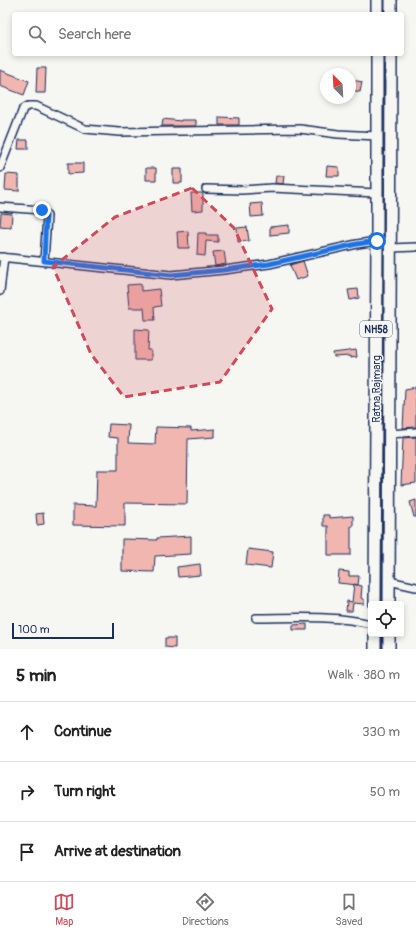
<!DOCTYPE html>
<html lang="en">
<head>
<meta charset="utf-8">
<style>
  :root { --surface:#fff; --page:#f6f6f6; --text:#222; --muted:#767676; --line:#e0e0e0; --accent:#d1495b }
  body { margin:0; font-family:Pangolin,sans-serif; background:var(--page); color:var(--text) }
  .controls { position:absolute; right:12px; bottom:12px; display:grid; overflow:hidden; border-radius:4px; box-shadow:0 2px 6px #0003 }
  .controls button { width:36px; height:36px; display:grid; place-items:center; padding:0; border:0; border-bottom:1px solid var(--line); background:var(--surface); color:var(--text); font:20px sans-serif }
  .compass { position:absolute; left:320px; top:68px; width:36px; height:36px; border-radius:50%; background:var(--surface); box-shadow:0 2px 6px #0003; rotate:336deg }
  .scale { position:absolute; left:12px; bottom:10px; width:102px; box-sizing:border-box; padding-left:4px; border:2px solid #1b2f5e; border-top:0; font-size:11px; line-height:14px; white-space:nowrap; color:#1b2f5e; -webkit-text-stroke:3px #f6f6f2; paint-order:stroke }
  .stop { position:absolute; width:12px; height:12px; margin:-9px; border:3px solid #1a73e8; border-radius:50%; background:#fff }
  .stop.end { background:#1a73e8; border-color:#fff; box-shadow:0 1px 4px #0008 }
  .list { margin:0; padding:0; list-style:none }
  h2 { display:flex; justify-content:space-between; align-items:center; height:52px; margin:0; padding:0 16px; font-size:17px }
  h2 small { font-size:13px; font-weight:400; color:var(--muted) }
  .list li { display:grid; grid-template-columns:26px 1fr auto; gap:12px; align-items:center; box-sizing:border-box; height:60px; padding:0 16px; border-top:1px solid var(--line) }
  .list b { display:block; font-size:15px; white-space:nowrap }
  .list em { font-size:13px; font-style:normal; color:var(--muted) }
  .icon { flex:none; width:22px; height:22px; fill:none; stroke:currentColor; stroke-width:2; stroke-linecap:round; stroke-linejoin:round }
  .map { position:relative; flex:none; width:416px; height:649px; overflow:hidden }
  .search { position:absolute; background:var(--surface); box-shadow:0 2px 6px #0003; left:12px; right:12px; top:12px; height:44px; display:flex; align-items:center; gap:10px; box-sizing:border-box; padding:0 14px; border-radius:4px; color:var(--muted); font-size:15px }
  .sheet { height:232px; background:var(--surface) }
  nav { display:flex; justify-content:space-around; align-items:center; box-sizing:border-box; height:56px; border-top:1px solid var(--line); background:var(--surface); font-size:11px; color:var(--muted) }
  nav a { display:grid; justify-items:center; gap:2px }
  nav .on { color:var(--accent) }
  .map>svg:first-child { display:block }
</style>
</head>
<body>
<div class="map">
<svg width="416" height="649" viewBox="0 0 416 649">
  <rect width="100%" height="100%" fill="#f6f6f2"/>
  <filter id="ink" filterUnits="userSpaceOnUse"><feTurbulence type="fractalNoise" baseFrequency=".025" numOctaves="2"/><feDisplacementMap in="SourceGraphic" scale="8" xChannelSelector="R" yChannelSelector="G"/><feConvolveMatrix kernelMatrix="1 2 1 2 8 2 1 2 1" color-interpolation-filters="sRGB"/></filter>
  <g filter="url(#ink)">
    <path fill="#f1b6af" stroke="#1b2f5e" d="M37,68h9l-1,25h-9z
      M0,70l29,11 -5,14 -24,-9z
      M353,80l9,2 -2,10 -9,-2z
      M219,117l20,1v7h-20z
      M163,119l18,2v-1h15v6h-34z
      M19,140h9v9h-10z
      M68,163h15v10l-15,1z
      M327,166l12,1v9h-13z
      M146,168h10v12h-10z
      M173,169h9v14h-9z
      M6,174l13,1v16l-14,-1z
      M276,176h8l-1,8 -8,-1z
      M191,193h12v17l-11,1z
      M262,203l1,13 -12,1 -1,-13z
      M1,213l11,1 -1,13 -11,-1z
      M289,225v8l-19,2v-8z
      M247,227l2,14 -11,1 -1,-14z
      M188,231l1,17h-11l-1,-16z
      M198,233h8v2h12v7l-12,-1 -1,15 -8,-1z
      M224,251l2,13 -11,2 -2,-14z
      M303,261l5,15 -12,4 -6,-15z
      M141,284v7l18,-2 2,17 -7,1 1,13h-10l-1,-12h-15l-2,-23z
      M358,289l1,9 -9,2 -2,-10z
      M135,329l14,1 -1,20h3v10h-16z
      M356,350l1,7 -7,1v-2l-16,1 -1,-4z
      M416,387v40l-13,1 2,-39z
      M109,424l20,1 -1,18 27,1 1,-17 35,1v3l24,-2v8l-27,2 -1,65 -62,-1v23l-52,-1v-20l23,1 1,-36h21v-32l-10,-1z
      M416,437v46l-15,2 2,-47z
      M416,500v17h-2l-4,-15z
      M43,513l1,11 -7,1 -1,-11z
      M323,515h6v3l24,-2v10h-2v29h-23v-29h-5z
      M191,536v18l-36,2 -1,16 -32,-1v-32l35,1v-2z
      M248,549l25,3 -2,16 -25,-3z
      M200,564l1,11 -23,2 -1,-10z
      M339,571l10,1v4h10l-1,9 -20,-2z
      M354,584l8,2 -1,12 3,1v5l-11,-1 -1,8h-6l1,-10 5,1z
      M307,624v6h-14v-5z
      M165,638h10v10l-10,-1z"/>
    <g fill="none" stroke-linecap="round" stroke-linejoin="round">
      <defs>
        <path id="minor" d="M0,168l23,-59 5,-3h8l49,23 34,3 181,-3 38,5 39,2
          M206,189l36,1 30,-2 105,5
          M0,207l42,3 5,6 -3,45
          M391,248l25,-1
          M0,257l171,18 53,-5 45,-6 88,-20 20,-3
          M0,291l4,-34
          M390,434l26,-2
          M389,581l27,6
          M256,618c36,0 80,-3 115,6"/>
        <path id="trunk" d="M377,14v-14
          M391,14v-14
          M375,604l2,-363v-187
          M389,604l2,-550
          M375,634v15
          M389,634v15"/>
      </defs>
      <use href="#minor" stroke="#1b2f5e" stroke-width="10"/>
      <use href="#trunk" stroke="#1b2f5e" stroke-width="14"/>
      <use href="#minor" stroke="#f6f6f2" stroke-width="7"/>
      <use href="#trunk" stroke="#f6f6f2" stroke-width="11"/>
    </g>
  </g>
  <g fill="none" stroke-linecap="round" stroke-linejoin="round" filter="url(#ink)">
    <path stroke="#1a73e8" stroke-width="5" d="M42,210l4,6 -2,45 127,14 53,-5 45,-6 88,-20 20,-3"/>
  </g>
  <path fill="#d1495b" fill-opacity="0.2" stroke="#d1495b" stroke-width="3" stroke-dasharray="8 5" stroke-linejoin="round" d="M192,188l42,40 38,81 -52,73 -96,15 -33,-43 -38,-87 62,-50z"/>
  <g text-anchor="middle" stroke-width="3" stroke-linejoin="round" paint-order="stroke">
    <rect fill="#f6f6f2" stroke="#5d6b8a" stroke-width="1" x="360" y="321" width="32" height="16" rx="3"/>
    <g font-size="10" font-weight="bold" fill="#1b2f5e">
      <text x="376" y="333">NH58</text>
    </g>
    <g font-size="11" fill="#1b2f5e" stroke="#f6f6f2">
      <text transform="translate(376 389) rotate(-90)" y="4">Ratna Rajmarg</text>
    </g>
  </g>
</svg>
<div class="controls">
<button><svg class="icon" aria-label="locate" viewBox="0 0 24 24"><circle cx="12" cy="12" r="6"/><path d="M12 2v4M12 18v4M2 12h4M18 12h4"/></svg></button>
</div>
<svg class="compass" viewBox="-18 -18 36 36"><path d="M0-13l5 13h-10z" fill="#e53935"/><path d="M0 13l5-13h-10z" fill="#767676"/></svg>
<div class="scale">100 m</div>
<div class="stop" style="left:377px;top:241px"></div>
<div class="stop end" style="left:42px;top:210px"></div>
<div class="search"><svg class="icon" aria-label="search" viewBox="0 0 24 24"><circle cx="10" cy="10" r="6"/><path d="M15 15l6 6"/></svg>Search here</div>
</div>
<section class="sheet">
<h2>5 min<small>Walk · 380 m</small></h2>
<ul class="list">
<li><svg class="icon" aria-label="ahead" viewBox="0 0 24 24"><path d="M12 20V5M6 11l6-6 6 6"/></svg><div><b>Continue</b></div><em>330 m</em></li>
<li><svg class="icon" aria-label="right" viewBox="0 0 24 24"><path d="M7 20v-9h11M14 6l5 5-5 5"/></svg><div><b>Turn right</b></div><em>50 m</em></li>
<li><svg class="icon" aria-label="arrive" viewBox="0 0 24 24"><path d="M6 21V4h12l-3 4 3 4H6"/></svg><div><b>Arrive at destination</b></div></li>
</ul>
</section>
<nav>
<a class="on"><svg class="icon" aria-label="map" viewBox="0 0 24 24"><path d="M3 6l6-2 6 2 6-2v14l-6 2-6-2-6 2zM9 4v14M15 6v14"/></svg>Map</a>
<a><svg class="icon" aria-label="directions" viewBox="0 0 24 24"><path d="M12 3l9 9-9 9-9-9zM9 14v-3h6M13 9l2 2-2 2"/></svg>Directions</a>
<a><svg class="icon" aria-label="saved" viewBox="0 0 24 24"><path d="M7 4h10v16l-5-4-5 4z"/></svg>Saved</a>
</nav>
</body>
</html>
